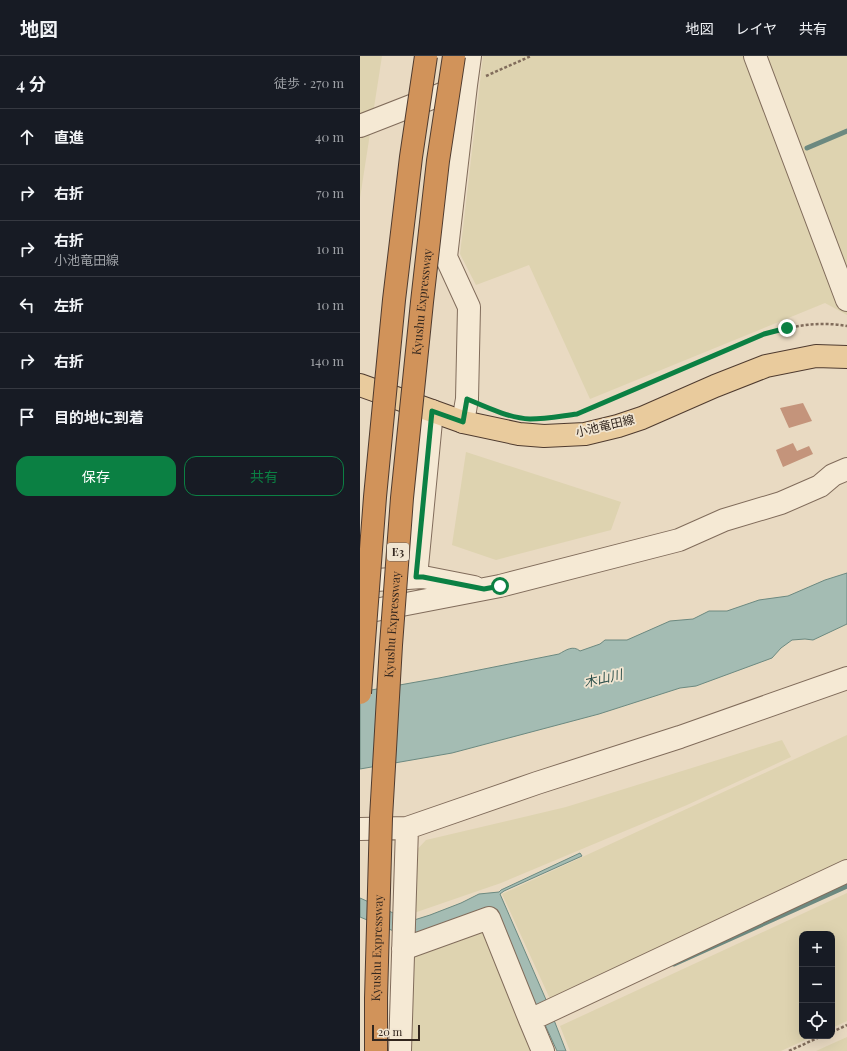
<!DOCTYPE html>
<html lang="ja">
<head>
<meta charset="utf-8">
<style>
  :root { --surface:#171b24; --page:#242831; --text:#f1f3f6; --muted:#9ea1a6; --line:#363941; --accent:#0b8043 }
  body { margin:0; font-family:"Playfair Display","Noto Sans JP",serif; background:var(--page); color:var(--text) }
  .controls { position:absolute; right:12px; bottom:12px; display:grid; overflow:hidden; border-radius:8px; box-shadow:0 4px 16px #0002 }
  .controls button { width:36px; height:36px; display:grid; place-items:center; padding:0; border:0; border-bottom:1px solid var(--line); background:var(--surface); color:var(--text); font:20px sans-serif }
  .scale { position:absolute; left:12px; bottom:10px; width:48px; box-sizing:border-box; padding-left:4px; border:2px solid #32261e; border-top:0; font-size:11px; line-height:14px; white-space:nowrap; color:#32261e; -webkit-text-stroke:3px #f1e5d1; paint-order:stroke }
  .stop { position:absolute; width:12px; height:12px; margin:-9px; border:3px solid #0b8043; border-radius:50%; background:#fff }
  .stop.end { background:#0b8043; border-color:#fff; box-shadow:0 1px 4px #0008 }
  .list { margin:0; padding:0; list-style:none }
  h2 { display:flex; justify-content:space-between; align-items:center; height:52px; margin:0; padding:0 16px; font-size:17px }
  h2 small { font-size:13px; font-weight:400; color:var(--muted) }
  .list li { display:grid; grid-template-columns:26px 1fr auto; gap:12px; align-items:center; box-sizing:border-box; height:56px; padding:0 16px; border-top:1px solid var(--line) }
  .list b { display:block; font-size:15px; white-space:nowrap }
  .list p { margin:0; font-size:13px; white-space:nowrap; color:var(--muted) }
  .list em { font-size:13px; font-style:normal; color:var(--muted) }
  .actions { display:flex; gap:8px; padding:12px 16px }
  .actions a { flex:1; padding:9px 0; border:1px solid var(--accent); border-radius:12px; text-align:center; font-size:14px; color:var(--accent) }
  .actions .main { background:var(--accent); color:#fff }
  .icon { flex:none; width:22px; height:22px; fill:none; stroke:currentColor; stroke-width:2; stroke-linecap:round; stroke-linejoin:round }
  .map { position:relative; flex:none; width:487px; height:995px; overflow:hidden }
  header { display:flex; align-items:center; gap:24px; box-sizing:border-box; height:56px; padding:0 20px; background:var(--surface); border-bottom:1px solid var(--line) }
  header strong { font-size:19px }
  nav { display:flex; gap:22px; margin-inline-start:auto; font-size:14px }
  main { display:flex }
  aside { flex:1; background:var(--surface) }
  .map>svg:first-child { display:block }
</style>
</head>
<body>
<header>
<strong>地図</strong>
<nav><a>地図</a><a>レイヤ</a><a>共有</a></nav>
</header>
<main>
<aside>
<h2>4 分<small>徒歩 · 270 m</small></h2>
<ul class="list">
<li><svg class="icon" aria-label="ahead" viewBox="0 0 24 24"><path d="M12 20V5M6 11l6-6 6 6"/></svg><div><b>直進</b></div><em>40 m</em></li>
<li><svg class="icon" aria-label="right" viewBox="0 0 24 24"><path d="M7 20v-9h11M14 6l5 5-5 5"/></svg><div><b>右折</b></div><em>70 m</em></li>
<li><svg class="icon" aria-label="right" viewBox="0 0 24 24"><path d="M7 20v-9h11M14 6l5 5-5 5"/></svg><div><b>右折</b><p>小池竜田線</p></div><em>10 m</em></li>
<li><svg class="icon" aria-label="left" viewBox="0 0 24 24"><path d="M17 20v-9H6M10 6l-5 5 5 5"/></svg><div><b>左折</b></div><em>10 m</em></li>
<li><svg class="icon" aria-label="right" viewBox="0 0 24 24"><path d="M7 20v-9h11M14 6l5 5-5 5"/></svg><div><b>右折</b></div><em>140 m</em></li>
<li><svg class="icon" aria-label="arrive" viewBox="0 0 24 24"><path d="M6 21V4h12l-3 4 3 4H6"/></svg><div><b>目的地に到着</b></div></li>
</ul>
<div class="actions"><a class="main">保存</a><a>共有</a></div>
</aside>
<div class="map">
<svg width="487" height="995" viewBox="0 0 487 995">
  <rect width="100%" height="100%" fill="#e9dac2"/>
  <path fill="#ded3b0" d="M0,0h22l-22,142z
    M123,0h364v259l-22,-12 -235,96 -61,-134 -53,20 -16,-31z
    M106,396l155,50 -10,28 -115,30 -44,-15z
    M487,679v133l-296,133 -49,-107z
    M422,684l9,17 -104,48 -186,78 -90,31 1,-59 14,-15 140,-33z
    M487,837v128l-15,7v-94h-30v102h12l-33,15h-211l-10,-25z
    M125,871l55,124h-130v-97z
    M487,981v14h-31z"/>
  <path fill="#a4bcb3" stroke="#6c8980" d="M487,517v51l-34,16 -8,-1 -13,1 -11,8 -9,10 -76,28 -16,2 -81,26 -147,39 -92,16v-77l79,-14 120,-24c7,-4 14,-9 21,-3l20,-7 5,-4h22l43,-19 23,-2 16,-8h18l32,-11 29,-4 37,-16z
    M220,797l2,3 -78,35 -4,3 47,108 19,49h-9l-15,-33 -11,-7 -40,-99 -83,25 -48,-20v-19l51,23 19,-6 31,-12 18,-9 20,-2 2,-2z"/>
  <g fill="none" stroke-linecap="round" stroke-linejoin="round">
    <path stroke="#6c8980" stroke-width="5" d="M447,92l40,-17
      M314,908l173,-78"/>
  </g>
  <path fill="#c4947b" d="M443,347l9,18 -23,7 -9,-20z
    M433,387l4,8 12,-5 4,8 -30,13 -7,-17z"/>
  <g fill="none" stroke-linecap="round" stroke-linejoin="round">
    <defs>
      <path id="minor" d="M395,0l92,244
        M0,70l105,-41
        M103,366l4,-23 2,-92 -23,-50 20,-172 4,-29
        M56,521l16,-166
        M0,525l63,-4 51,10
        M0,557l140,-27 179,-46 45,-20 57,-17 39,-17 13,-11 14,-6
        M0,773l47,-1 130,-45 143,-46 167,-59
        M43,893l86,-31 41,102 13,31
        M170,964l317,-149
        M40,995l7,-223"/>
      <path id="major" d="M0,329l103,37 56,12 25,2 41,-2 33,-8 24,-8 73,-32 51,-20 50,-10 31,1"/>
    </defs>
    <use href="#minor" stroke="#816c5b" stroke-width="24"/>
    <use href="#major" stroke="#4f3b2f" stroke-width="24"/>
    <path stroke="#816c5b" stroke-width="2.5" stroke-dasharray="3 2" stroke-linecap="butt" d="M126,20l45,-20
      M213,358h4l187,-80c28,-8 54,-13 83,-8
      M472,976l15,-7
      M429,995l33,-15"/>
    <use href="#minor" stroke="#f5e9d4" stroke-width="22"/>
    <use href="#major" stroke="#e9cb9d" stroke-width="22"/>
    <defs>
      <g id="highway-bridge">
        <path d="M0,637l15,-196 19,-197 17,-143 15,-101"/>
        <path id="s1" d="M16,995v-53l5,-180 10,-173 11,-147 20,-196 16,-141 16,-105"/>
      </g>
    </defs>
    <use href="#highway-bridge" stroke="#4f3b2f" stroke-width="24" stroke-linecap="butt"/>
    <use href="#highway-bridge" stroke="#d1935a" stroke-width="22"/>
  </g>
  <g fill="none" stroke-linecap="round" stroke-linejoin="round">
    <path stroke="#0b8043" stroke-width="5" d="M140,530l-16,3 -61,-12h-7l16,-166 31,11 4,-23c19,8 42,19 63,20 16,0 31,-3 47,-5l187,-80 23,-6"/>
  </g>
  <g text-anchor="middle" stroke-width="3.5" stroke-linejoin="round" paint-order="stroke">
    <rect fill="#f1e5d1" stroke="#6b5f54" stroke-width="1" x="27" y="487" width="22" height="18" rx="3"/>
    <g font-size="11" font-weight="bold" fill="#32261e">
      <text x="38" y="500">E3</text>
    </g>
    <g font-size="12" fill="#32261e" stroke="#f1e5d1">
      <text dy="4" stroke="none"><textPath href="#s1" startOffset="751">Kyushu Expressway</textPath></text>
      <text transform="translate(245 370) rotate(-13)" y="4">小池竜田線</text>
      <text dy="4" stroke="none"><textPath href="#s1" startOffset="427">Kyushu Expressway</textPath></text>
      <text dy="4" stroke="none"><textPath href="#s1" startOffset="103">Kyushu Expressway</textPath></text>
    </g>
    <g font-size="13" font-style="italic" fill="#2e514c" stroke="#f1e5d1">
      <text transform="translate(243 622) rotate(-13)" y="5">木山川</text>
    </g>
  </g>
</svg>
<div class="controls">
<button>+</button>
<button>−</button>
<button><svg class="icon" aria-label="locate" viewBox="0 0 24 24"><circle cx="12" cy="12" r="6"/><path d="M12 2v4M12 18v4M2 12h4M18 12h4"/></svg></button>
</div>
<div class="scale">20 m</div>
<div class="stop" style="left:140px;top:530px"></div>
<div class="stop end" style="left:427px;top:272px"></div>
</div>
</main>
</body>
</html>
